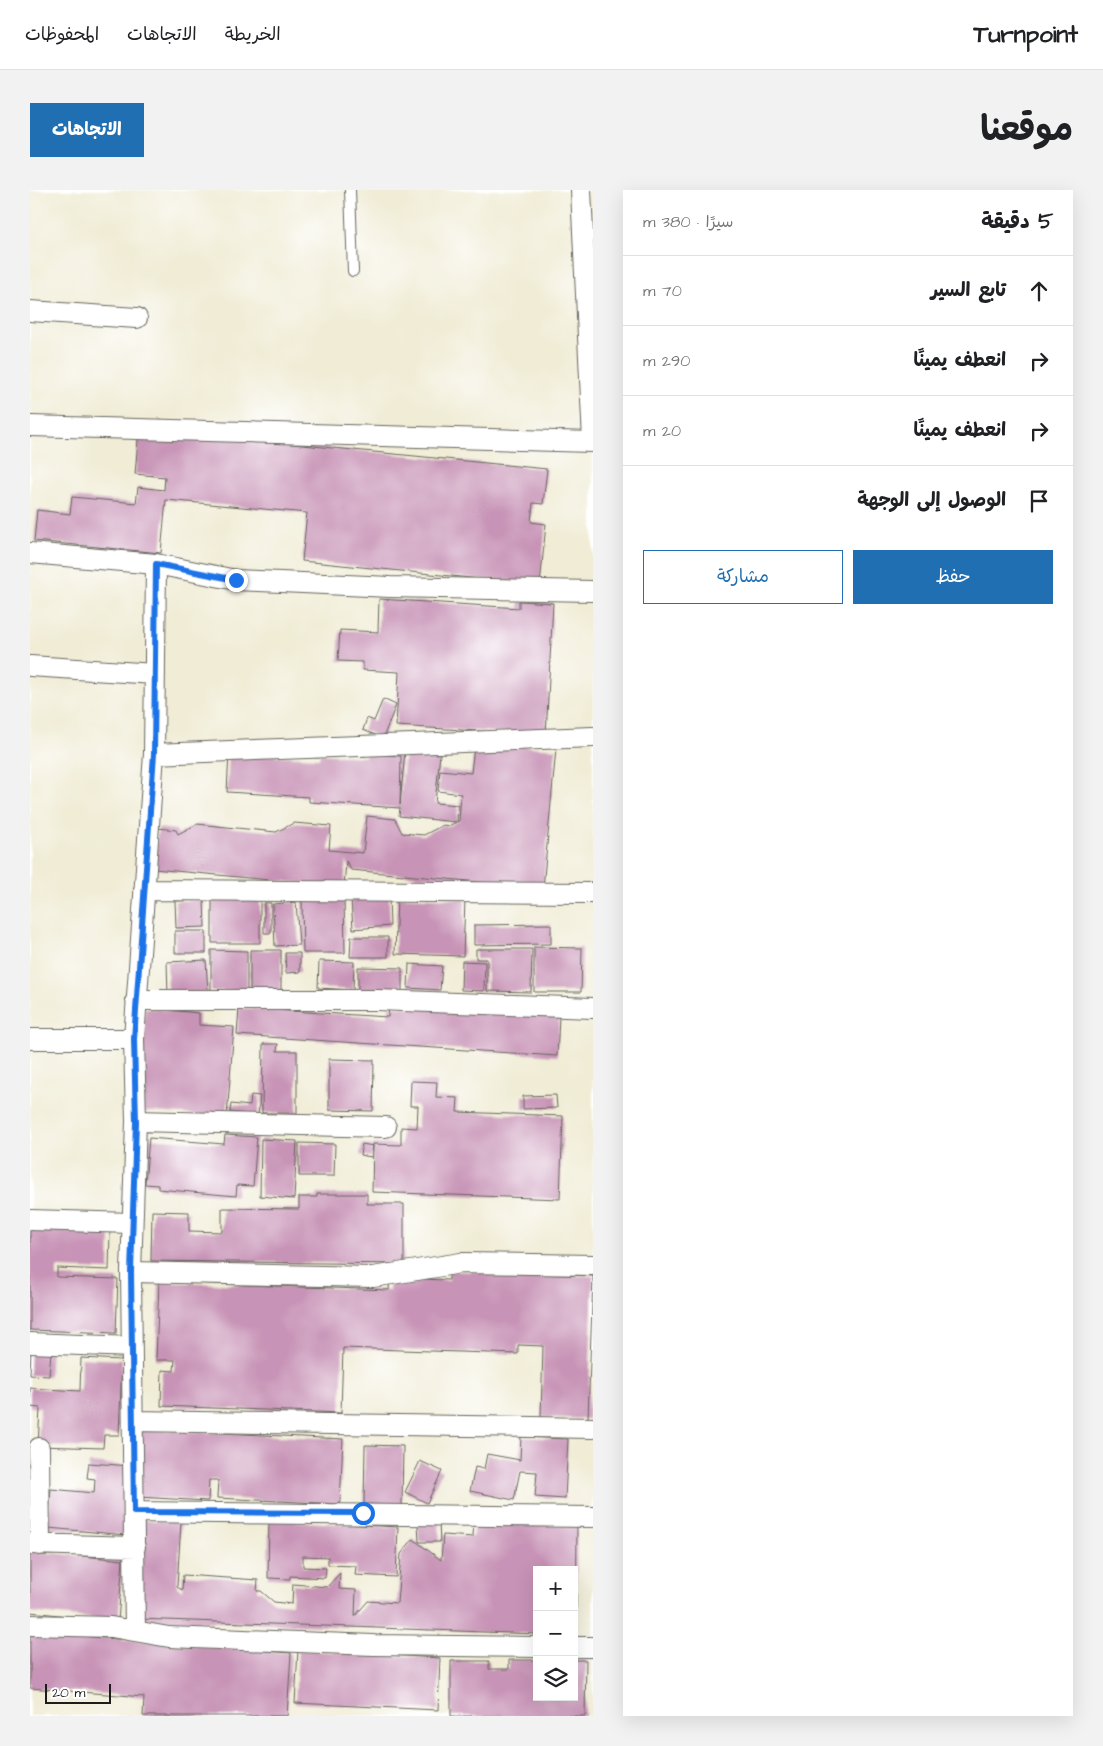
<!DOCTYPE html>
<html lang="ar">
<head>
<meta charset="utf-8">
<style>
  :root { --surface:#fff; --page:#f2f2f2; --text:#202124; --muted:#757577; --line:#e0e0e0; --accent:#1f6fb2 }
  body { margin:0; font-family:"Architects Daughter","Playpen Sans Arabic",sans-serif; background:var(--page); color:var(--text); direction:rtl }
  .controls { position:absolute; right:15px; bottom:15px; display:grid; overflow:hidden; border-radius:0px; box-shadow:0 5px 20px #0002 }
  .controls button { width:45px; height:45px; display:grid; place-items:center; padding:0; border:0; border-bottom:1px solid var(--line); background:var(--surface); color:var(--text); font:25px sans-serif }
  .scale { position:absolute; left:15px; bottom:12px; width:66px; box-sizing:border-box; padding-left:5px; border:2px solid #1c1c1c; border-top:0; font-size:14px; line-height:18px; white-space:nowrap; color:#1c1c1c; -webkit-text-stroke:4px #fff; paint-order:stroke }
  .stop { position:absolute; width:15px; height:15px; margin:-11px; border:4px solid #1a73e8; border-radius:50%; background:#fff }
  .stop.end { background:#1a73e8; border-color:#fff; box-shadow:0 1px 5px #0008 }
  .list { margin:0; padding:0; list-style:none }
  h2 { display:flex; justify-content:space-between; align-items:center; height:65px; margin:0; padding:0 20px; font-size:21px }
  h2 small { font-size:16px; font-weight:400; color:var(--muted) }
  .list li { display:grid; grid-template-columns:32px 1fr auto; gap:15px; align-items:center; box-sizing:border-box; height:70px; padding:0 20px; border-top:1px solid var(--line) }
  .list b { display:block; font-size:19px; white-space:nowrap }
  .list em { font-size:16px; font-style:normal; color:var(--muted) }
  .actions { display:flex; gap:10px; padding:15px 20px }
  .actions a { flex:1; padding:11px 0; border:1px solid var(--accent); border-radius:0px; text-align:center; font-size:18px; color:var(--accent) }
  .actions .main { background:var(--accent); color:#fff }
  .icon { flex:none; width:28px; height:28px; fill:none; stroke:currentColor; stroke-width:2; stroke-linecap:round; stroke-linejoin:round }
  .map { position:relative; flex:none; width:563px; height:1526px; overflow:hidden; direction:ltr; border-radius:0px }
  header { display:flex; align-items:center; gap:30px; box-sizing:border-box; height:70px; padding:0 25px; background:var(--surface); border-bottom:1px solid var(--line) }
  header strong { font-size:24px }
  nav { display:flex; gap:28px; margin-inline-start:auto; font-size:18px }
  .intro { display:flex; align-items:center; justify-content:space-between; box-sizing:border-box; height:120px; padding:0 30px }
  h1 { margin:0; font-size:35px }
  .button { padding:12px 22px; border-radius:0px; background:var(--accent); color:#fff; font-size:18px; font-weight:700 }
  main { display:flex; gap:30px; padding:0 30px }
  aside { flex:1; background:var(--surface); border-radius:0px; box-shadow:0 5px 20px #0002 }
  .map>svg:first-child { display:block }
</style>
</head>
<body>
<header>
<strong>Turnpoint</strong>
<nav><a>الخريطة</a><a>الاتجاهات</a><a>المحفوظات</a></nav>
</header>
<div class="intro"><h1>موقعنا</h1><a class="button">الاتجاهات</a></div>
<main>
<aside>
<h2>5 دقيقة<small>سيرًا · 380 m</small></h2>
<ul class="list">
<li><svg class="icon" aria-label="ahead" viewBox="0 0 24 24"><path d="M12 20V5M6 11l6-6 6 6"/></svg><div><b>تابع السير</b></div><em>70 m</em></li>
<li><svg class="icon" aria-label="right" viewBox="0 0 24 24"><path d="M7 20v-9h11M14 6l5 5-5 5"/></svg><div><b>انعطف يمينًا</b></div><em>290 m</em></li>
<li><svg class="icon" aria-label="right" viewBox="0 0 24 24"><path d="M7 20v-9h11M14 6l5 5-5 5"/></svg><div><b>انعطف يمينًا</b></div><em>20 m</em></li>
<li><svg class="icon" aria-label="arrive" viewBox="0 0 24 24"><path d="M6 21V4h12l-3 4 3 4H6"/></svg><div><b>الوصول إلى الوجهة</b></div></li>
</ul>
<div class="actions"><a class="main">حفظ</a><a>مشاركة</a></div>
</aside>
<div class="map">
<svg width="563" height="1526" viewBox="0 0 563 1526">
  <rect width="100%" height="100%" fill="#fff"/>
  <filter id="ink" filterUnits="userSpaceOnUse"><feTurbulence type="fractalNoise" baseFrequency=".02" numOctaves="2"/><feDisplacementMap in="SourceGraphic" scale="10" xChannelSelector="R" yChannelSelector="G"/><feConvolveMatrix kernelMatrix="1 2 1 2 8 2 1 2 1" color-interpolation-filters="sRGB"/></filter>
  <filter id="wash" filterUnits="userSpaceOnUse"><feTurbulence type="fractalNoise" baseFrequency=".0096" numOctaves="4" result="noise"/><feDisplacementMap in="SourceGraphic" scale="20" xChannelSelector="R" yChannelSelector="G"/><feGaussianBlur stdDeviation="1.12" result="paint"/><feColorMatrix in="noise" values="0 0 0 0 0 0 0 0 0 0 0 0 0 0 0 0 0 1.4 0 .05"/><feComposite in="paint" operator="in"/></filter>
  <g filter="url(#wash)">
    <rect width="100%" height="100%" fill="#f0ecd5"/>
    <g id="blocks">
      <path fill="#c793b6" d="M109,239l408,40 -4,35 -10,-1 -2,19 15,2 -6,61 -238,-24 5,-48 -141,-13 -5,53 -127,-12 3,-31 33,4 2,-17 64,6 2,-16 26,3 1,-13 -30,-3z
        M349,409l140,9v-7l34,2 -7,132 -150,-9 3,-54 -36,-2v-8l-25,-1 2,-31 38,2z
        M353,509l13,6 -13,33 -20,-8 4,-12 7,3z
        M469,554l57,5 -13,139 -192,-18 -5,-9 -2,26 -190,-18 4,-41 18,2 2,4 19,-10 79,8 18,-9 37,3 -2,24 34,3 4,-37 28,3 7,14 22,2 19,-10 6,1 7,-4 -57,-6 1,-8 -91,-6v-5l-82,-5 2,-39 90,5 1,-4 45,3v-3l36,2 -1,49 5,-54 35,3 -5,49 23,2 -1,17 2,-1 2,-27 -23,-3 2,-21 31,3 3,-26z
        M182,707l48,1v45h-48z
        M359,707l1,29 -37,3 -2,-30z
        M367,707l68,2 -2,57 -68,-2z
        M272,709h42l1,54h-42z
        M174,710l1,27 -29,1 -1,-27z
        M266,712l3,43 -24,1 -2,-42z
        M234,713h7v30h-7z
        M521,734v20l-77,1v-20z
        M145,741h31v22h-31z
        M321,747h37v20h-38z
        M504,757l48,1 -1,44h-47z
        M446,759h56l-1,43 -44,-1v-32h-11z
        M181,760l36,1v40h-36z
        M220,760h31v42h-31z
        M255,763h15v19l-14,1z
        M176,770l2,33 -40,2 -1,-33z
        M289,771l35,1 -1,28 -35,-2z
        M432,771l23,1 -1,29 -23,-1z
        M379,774l33,2 -2,24 -32,-2z
        M328,777l44,1v24l-44,-1z
        M359,816l170,11 -2,39 -320,-21 2,-27 149,9z
        M115,818l54,5v12l35,2 -7,90 -89,-6z
        M233,854h15l-1,7h20v62h-35z
        M299,869l45,1 -1,51 -44,-1z
        M381,891l26,1 -1,15 22,1 -1,14 106,4 -3,83 -188,-7 1,-48 28,1v-18l16,1 1,-22h-8z
        M221,905l9,1 -2,19 -28,-3 1,-8 19,2z
        M526,905l1,13 -34,1v-13z
        M195,945l32,2 -4,49 -16,-1 -1,11 -78,-7v-4l-13,-1 4,-46 75,6z
        M231,949l36,2 -3,58 -34,-3z
        M269,953l36,1 -1,32h-35z
        M332,954l11,2 -2,11 -11,-2z
        M287,1004h50v10h37v60l-253,-3 1,-50 37,1v19l33,1v-24l77,1v-12h18z
        M0,1039l80,2 -1,39 -52,-2v9l61,2 -2,54 -86,-3z
        M419,1081l144,5 -5,143 -47,-2 2,-71 -25,-1v9l-175,-6 -2,65 -180,-7 1,-36 12,1 1,-11h-19l3,-78 230,8 1,-12 59,2z
        M1,1160l20,2 -2,24 -19,-1z
        M51,1168l41,2 -3,75h-15l-1,13 -65,-2 2,-38 -10,-1v-19l50,3z
        M110,1239l203,10 -3,65 -123,-6 1,-18h-9l-1,21 -71,-4z
        M491,1247l47,2 -3,60 -30,-2 2,-25 -17,-1 -6,29 -44,-9 5,-24 9,2 3,-15 33,6z
        M335,1255l38,1 -1,59 -38,-1z
        M390,1271l22,10 -15,32 -22,-11z
        M59,1273l43,3 -5,69 -79,-7 3,-39 43,4 1,-14 -8,-1z
        M444,1329l103,7 -1,110 -2,-1v-65h-37v64l-398,-15 5,-99 37,2 -4,65 5,3 1,-15 75,5 -1,11h4l13,11 18,2 1,-20 34,3 13,-14 -1,16 17,1 -1,26 13,-15 29,2 4,-49 12,-15 28,21 2,-25 30,2z
        M239,1330l129,7 -2,50 -41,-2 1,-9 -28,-1v-8l-25,-1v11l23,1 -1,10 -35,-2v3l-22,-1z
        M409,1332l1,20h-21l-1,-19z
        M0,1361l93,9 -5,61 -88,-9z
        M0,1442l261,21 -4,63h-144l1,-19 -114,-9z
        M268,1460l142,8 -2,52 -143,-7z
        M479,1470h28v37h37v-37h12l-1,56h-134v-55h38v8h20z"/>
    </g>
  </g>
  <g filter="url(#ink)">
    <use href="#blocks" fill-opacity="0" stroke="#66655d" stroke-width="1"/>
    <g fill="none" stroke-linecap="round" stroke-linejoin="round">
      <defs>
        <path id="service" d="M320,0l3,81"/>
        <path id="minor" d="M551,0l12,251
          M0,121l107,7
          M0,236l563,16
          M0,363l126,11 80,16 154,7 203,4
          M0,476l125,8
          M124,564l439,-17
          M114,700l449,3
          M106,810h241l216,8
          M0,849h104
          M106,931l250,6
          M0,1030l102,3
          M101,1082l242,5 88,-14 132,2
          M0,1153l102,4
          M103,1231l460,7
          M9,1258l1,97
          M104,1322l459,5
          M0,1354l105,3
          M0,1435l81,2 58,10 204,8 164,2
          M105,1441l-4,-359 5,-151 -2,-82 20,-285 2,-190
          M544,1457h19"/>
      </defs>
      <use href="#service" stroke="#66655d" stroke-width="12"/>
      <use href="#minor" stroke="#66655d" stroke-width="22"/>
      <use href="#service" stroke="#fff" stroke-width="10"/>
      <use href="#minor" stroke="#fff" stroke-width="20"/>
    </g>
  </g>
  <g fill="none" stroke-linecap="round" stroke-linejoin="round" filter="url(#ink)">
    <path stroke="#1a73e8" stroke-width="6" d="M206,390l-80,-16 -2,190 -20,285 2,83 -5,150 3,240 229,1"/>
  </g>
</svg>
<div class="controls">
<button>+</button>
<button>−</button>
<button><svg class="icon" aria-label="layers" viewBox="0 0 24 24"><path d="M12 4l9 5-9 5-9-5zM3 14l9 5 9-5"/></svg></button>
</div>
<div class="scale">20 m</div>
<div class="stop" style="left:333px;top:1323px"></div>
<div class="stop end" style="left:206px;top:390px"></div>
</div>
</main>
</body>
</html>
